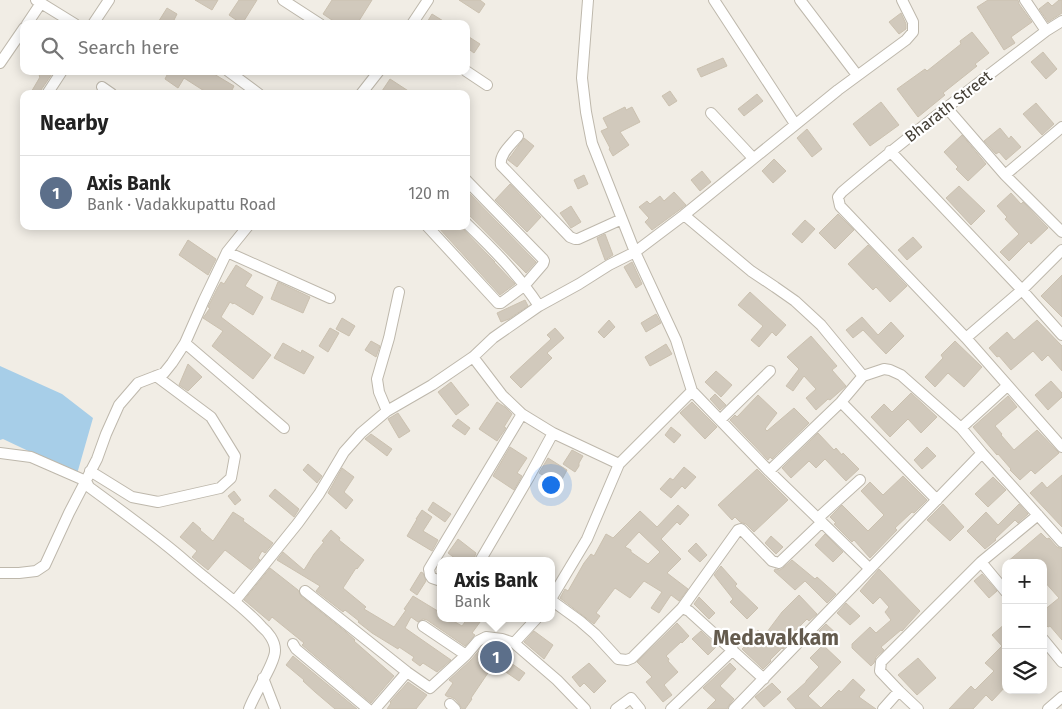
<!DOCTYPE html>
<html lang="en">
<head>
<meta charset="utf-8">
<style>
  :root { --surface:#fff; --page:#f6f6f6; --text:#222; --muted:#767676; --line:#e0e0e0; --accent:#d93025 }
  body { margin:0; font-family:"Fira Sans",sans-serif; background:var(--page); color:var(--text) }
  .controls { position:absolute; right:15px; bottom:15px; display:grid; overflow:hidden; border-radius:10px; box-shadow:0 2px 12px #0003 }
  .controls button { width:45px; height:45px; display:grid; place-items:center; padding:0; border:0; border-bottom:1px solid var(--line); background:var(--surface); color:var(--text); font:25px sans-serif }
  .you { position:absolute; left:550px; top:484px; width:18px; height:18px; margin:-12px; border:4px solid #fff; border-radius:50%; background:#1a73e8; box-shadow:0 0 0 8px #1a73e833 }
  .badge { display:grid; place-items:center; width:32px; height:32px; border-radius:50%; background:var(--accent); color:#fff; font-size:16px; font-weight:700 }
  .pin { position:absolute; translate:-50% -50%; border:2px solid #fff; box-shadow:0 1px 5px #0006 }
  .popup { position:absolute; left:437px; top:557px; width:118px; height:65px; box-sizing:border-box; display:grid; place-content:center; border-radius:10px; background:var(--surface); filter:drop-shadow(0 1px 4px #0005); font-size:16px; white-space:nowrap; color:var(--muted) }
  .popup b { font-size:19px; color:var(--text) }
  .popup::after { content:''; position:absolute; left:50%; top:100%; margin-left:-10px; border:10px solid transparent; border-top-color:var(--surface) }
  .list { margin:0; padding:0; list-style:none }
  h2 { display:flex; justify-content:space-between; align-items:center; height:65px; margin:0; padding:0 20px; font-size:21px }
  h2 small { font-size:16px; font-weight:400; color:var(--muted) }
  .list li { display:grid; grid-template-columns:32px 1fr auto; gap:15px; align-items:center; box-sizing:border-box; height:75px; padding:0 20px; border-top:1px solid var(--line) }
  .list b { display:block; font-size:19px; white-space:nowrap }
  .list p { margin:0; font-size:16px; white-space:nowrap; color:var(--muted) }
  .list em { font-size:16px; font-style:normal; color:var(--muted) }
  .icon { flex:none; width:28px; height:28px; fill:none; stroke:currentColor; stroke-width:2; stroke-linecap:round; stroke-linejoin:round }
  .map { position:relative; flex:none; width:1062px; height:709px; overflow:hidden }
  .search { position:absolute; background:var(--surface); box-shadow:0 2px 12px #0003; left:20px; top:20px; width:450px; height:55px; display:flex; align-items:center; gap:12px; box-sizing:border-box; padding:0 18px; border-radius:10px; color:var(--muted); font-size:19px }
  .panel { position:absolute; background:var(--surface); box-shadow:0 2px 12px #0003; left:20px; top:90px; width:450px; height:140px; border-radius:10px }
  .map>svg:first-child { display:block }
</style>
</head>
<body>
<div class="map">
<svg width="1062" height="709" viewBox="0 0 1062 709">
  <rect width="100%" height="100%" fill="#f1ede5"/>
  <path fill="#a7cee8" d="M0,366l62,28 31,24 -16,56 -74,-35 -3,1z"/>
  <path fill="#d1c9bc" stroke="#cbc1b0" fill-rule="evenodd" d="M195,0h23l-6,10z
    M239,0h18l-15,24 -13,-9z
    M332,0h40l-15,24h-19l-15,-10z
    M459,0h21l5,4 -6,9z
    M988,0h30l1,4 13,18 -21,15 4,6 -11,7 -27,-43z
    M1059,0h3v13l-14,9 -9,-13 9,-7 4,4z
    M167,8l10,6 -5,10h-15z
    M901,13l5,11v5l-7,5 -10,-12z
    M432,14l16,10h-22z
    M972,32l17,21 -14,11 2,2 -34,27 2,2 -27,22 -21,-28 28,-20 2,2 34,-27 -1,-3z
    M466,35l14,9 -6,9 -8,-6z
    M1043,52l14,17 -11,10 -15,-17z
    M723,58l4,8 -26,11 -4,-8z
    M42,71h12l-13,19 -1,4h-10l10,-17 -1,-1z
    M169,71h47l-2,3 20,12 -4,8h-21l-25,-16 -6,10 -13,-9z
    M390,79l23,15h-33z
    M670,91l7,10 -8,5 -7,-10z
    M757,94l6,7 -19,15 -6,-7z
    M881,102l18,23 -29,21 -17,-22z
    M1036,103l18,21 -12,11 -19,-21z
    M625,107l1,3 6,-3 8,15 -20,10 9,13 -16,11 -4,-7 1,-1 -9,-17 7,-3 -5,-10z
    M1000,128l9,11 2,-3 10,11 -15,13 -7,-8 -3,2 -12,-13z
    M807,129l15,20 -10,8 -15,-19z
    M962,135l24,29 -18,17 -12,-12 2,-2 -14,-15z
    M524,138l10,8 -17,21 -9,-7z
    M774,159l12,12 -13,12 -11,-12z
    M702,171l9,11 -11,9 -9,-11z
    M584,175l4,9 -10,5 -4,-9z
    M510,184l31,33 -14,15 -32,-32z
    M959,186l26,25 -14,14 -25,-27z
    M466,190l70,72 -10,11 -60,-61z
    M674,192l12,13 -34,25 -7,-8 4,-4 -10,-11 8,-6 3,3 10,-8 4,5z
    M1011,193l10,11 2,-2 25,26 -17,16 -2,-3 -20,20 -9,-9 19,-18 -14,-15 2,-2 -10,-11z
    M571,206l10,16 -10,6 -11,-15z
    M838,214l16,16 -19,19 -16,-16z
    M805,220l10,9 -13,14 -10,-9z
    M437,226h23l30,31 5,5h-1l21,22 -15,11z
    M605,234l8,21 -8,5 -8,-22z
    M913,237l9,10 -15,13 -9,-10z
    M188,240l28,19 -8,16 -29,-20z
    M868,245l39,41 -17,16 -14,-15 -3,3 -25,-26z
    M632,262l10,22 -6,4 -12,-21z
    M236,265l16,10 -7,11 18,11 -10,18 -19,-12 -1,1 -3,-2 -9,15 50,38 -18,24 -41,-33 11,-15 -20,-13 7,-10 -2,-1 10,-20 3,-5 3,2z
    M1062,275v42l-21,-21z
    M278,282l32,15 -7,16 -32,-14z
    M750,292l36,33 -10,11 -4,-4 -13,15 -8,-7 12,-14 -25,-21z
    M525,300l3,6 -19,13 -8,3 -4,-9z
    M656,314l5,9 -15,9 -5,-9z
    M862,317l16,18 13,-13 13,14 -18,18 -23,-24 -10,8 -7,-8z
    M342,318l13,8 -6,10 -13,-7z
    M609,320l6,7 -11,11 -6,-6z
    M1037,320l25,26v25l-14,-16 -6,6 -9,-10 -22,19 -12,-14 -2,1 -8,-9 18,-16 7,8z
    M330,328l9,5 -11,19 -9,-6z
    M555,328l9,10 -17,15 5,5 -31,30 -11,-11 41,-38 -4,-4z
    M811,336l26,30 -5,4 14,16 -16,14 -2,-1 -12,11 -10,-12 10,-9 -12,-13 -11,15 -7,-5 13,-17 -12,-12z
    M371,341l9,5 -4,11 -11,-7z
    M955,341l27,26 -18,20 -16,-14 -13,14 -10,-10 18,-19 -2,-3z
    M283,343l18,10 1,-3 12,7 -10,17 -30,-16z
    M666,344l6,10 -22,12 -5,-9z
    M188,364l14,13 -14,14 -9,-6z
    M716,371l16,14 -11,12 -16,-15z
    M1051,381l11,12v4l-14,13 -13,-15z
    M451,382l18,23 -13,10 -18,-23z
    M911,393l26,24 -16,16 -13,-14 -18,18 -19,-20 13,-13 8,8z
    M715,394l11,11 -6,5 -10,-11z
    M758,395l19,18 -12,16 2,2 27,-23 15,15 -37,36 -2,-2 -2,3 -38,-40 5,-5 2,2z
    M1008,396l9,11 -22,19 7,8 -1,1 13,15 23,-20 22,23 -24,21 -4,-4 -11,10 -10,-10 1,-1 -13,-15 -1,1 -24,-28z
    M497,402l8,5 7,7 -8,13 2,1 -9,13 -18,-12z
    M692,402l25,25 -12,12 -25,-26z
    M398,413l12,18 -11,7 -11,-19z
    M458,419l12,9 -5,7 -13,-9z
    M671,427l10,8 -7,8 -9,-8z
    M818,433l16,17 2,-2 6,7 1,-2 16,16 -13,12 -21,-22 -9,9 -7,-7 -18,17 -9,-10z
    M371,434l21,15 -5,7 -22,-17z
    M510,447l17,11 -10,15 5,3 -8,14 -21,-14z
    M927,447l9,9 -14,13 -8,-9z
    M572,450l11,6 -4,7v3l-4,6 -12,-8z
    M548,458l19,12 -8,15 -20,-12z
    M308,464l14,12 -5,7 -14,-13z
    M684,467l12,10 -11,12 -3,-3 -11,12 -11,-9 10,-11 3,2z
    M342,468l12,9 -10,15 9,8 -7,9 -18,-16z
    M757,469l31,31 -34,32 -8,-8 -6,-2 -5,-5 -3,3 -14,-15z
    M1062,475v52l-32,-34 12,-11 5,6z
    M903,476l24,24 -13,13 -2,-1 -17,16 2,2 -27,28 -16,-18 -2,2 -18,-18 2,-1 -6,-6 12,-12 26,26 16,-16 -23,-24 9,-9 13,13z
    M993,477l13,13 -18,17 -13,-13z
    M275,489l24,20 -5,8 -25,-21z
    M234,491l7,9 -6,5 -7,-9z
    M433,502l18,12 -6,8 -17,-12z
    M943,504l21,23 -14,14 -23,-21z
    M1019,504l9,10 -10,9 -3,-3 -20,19 1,1 -11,9 -18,-18 19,-19 12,13z
    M678,505l11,10 -9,10 -3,-3 -16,17 20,20 -14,14 21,16 -9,12 -8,-6 -12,18 -8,-5 11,-16 -18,-11 -14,17 -15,-10 -19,25 4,3 -6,8 -34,-26 5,-9 3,2 16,-28 7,-9 3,2 12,-22 7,4 27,-27 17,16zM639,532l21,20 -12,12 -17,-12v-2l-6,-3z
    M422,510l10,7 -9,14 15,9 -6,11 -25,-15 10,-17h-1z
    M233,512l11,7 -1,2 30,22 -8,10 -3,-2 -4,7 2,2 -9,10 -26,-20 -17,20 -16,-13 5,-6 -17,-14 13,-15 8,7 -1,1 13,11z
    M331,530l9,8 -1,2 25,20 -7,9 -1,-1 -13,20 23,19 -2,2 30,18 12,-17 -2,-1 9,-13 28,17v5h7l14,8 6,-8h15l-11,15 3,2 -10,11 -38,-26 -4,-1 -5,3 -7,-5 -6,11 46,32 -14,12 -14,-9 -3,3 -8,-6 2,-3 -15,-10 -1,2 -26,-16 -14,-11 1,-1 -14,-11 -2,2 -27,-21 4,-5 -43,-26 6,-8 21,18 10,-16 10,-12 -2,-1z
    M1041,533l6,6 2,-1 8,9 5,2v91l-12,-14 -2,1 -5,-5v-11l16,-13 -16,-18v-17h-37z
    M825,534l18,18 -10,10 -18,-17z
    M771,536l12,11 -7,7 -11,-11z
    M458,539l18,14 -3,8h-11l-4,-3 -2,1 -8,-6z
    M696,543l11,12 -7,7 -12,-11z
    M792,560l23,19 2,-2 19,17 -9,9 -22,-22 -10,9 -21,-19 1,-2 5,1 3,-2z
    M721,566l16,18 -2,2 23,22 -11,11 -17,-17 3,-3 -19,-24z
    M270,568l28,22 3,6 45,36 9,8 -1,1 40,35 -23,27 -69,-58 2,-2 -32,-26 -3,4 -25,-21z
    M879,569l41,42 -18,20 -1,-1 -20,17 3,3 -8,7 -2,6 -3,3 -19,-18v-4l18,-17 6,6 15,-13 -6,-8 4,-5 -9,-10 -7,7 -13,-13z
    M421,572l2,1 3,8 -9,14 -7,-5z
    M982,574l15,17 -8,7 -15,-17z
    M799,595l18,19 -8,7 -2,-2 -14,14 2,1 -12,15 -1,-1 -12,12 1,1 -8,8 -21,-20 9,-9 -1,-1 8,-9 6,6 18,-24z
    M699,597l16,16 -6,6 -15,-15z
    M846,603l14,13 -10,9 -13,-12z
    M677,623l12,13 -7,7 -1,-1 -15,14 3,3 -1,2 10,11 -14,13 8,10 -9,7 -17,-20 6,-5 -15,-15z
    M1006,623v63l-14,15 -6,-6 -13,14h-24l22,-23 4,4 19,-19 -9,-8 17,-17 -10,-11z
    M826,624l13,12 -9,8 -11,-13z
    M534,631l19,14 -9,14 -20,-17z
    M701,631l16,15 -9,9 -16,-16z
    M487,644l8,1 12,10 -3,3 21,15 -6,8 -25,-17 -23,34 1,1 -7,10h-3l-2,-4 -5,-6 -4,-2h-3l-3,-2 8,-12 -4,-3 22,-20 11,-13z
    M823,645l18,17 -33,34 13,12 18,-18 2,2 12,-13 12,11 -6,7 17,12h-80l-9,-10 19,-17v-1l13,-14 -9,-9z
    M293,656l64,53h-22l-20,-17 -12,-11 1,-1 -18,-15z
    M918,658l18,20 -19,17 -19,-20z
    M589,663l17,18 -12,12 -10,-10 -4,4 -8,-10z
    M730,663l6,6 -16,17 14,13 -5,6 -2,4h-20l9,-9 -13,-12z
    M408,682l19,13 -8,10 -3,4h-29l4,-6 -1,-1z
    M772,683l9,9 -17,15 -9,-10z"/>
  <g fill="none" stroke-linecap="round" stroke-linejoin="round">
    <defs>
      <path id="minor" d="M36,0l39,24
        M283,0l37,24
        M588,0l-6,78 4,34 6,31 43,109 41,88 16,51 77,80 100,97
        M714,0l81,124
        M800,0l57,75
        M1025,0l21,31
        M1062,21l-16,10c-69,53 -138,105 -204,161l-4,5 2,9 126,132 96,109
        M27,24l14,-21
        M93,24l16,-24
        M412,24l16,-24
        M0,63l24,-35
        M228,71l31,23
        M466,71l21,14
        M102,87l10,7
        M47,94l15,-23
        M361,94l18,-23
        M946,107l59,68 57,57
        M711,113l42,45
        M518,136c-6,8 -19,18 -17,29l69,72 5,2h3l44,-20
        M890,151l132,139 40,45
        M1005,175l57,-48
        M684,215l67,56 24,16 20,14 26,24 42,51
        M466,223c26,25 53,52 73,83
        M427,226l71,77h3l23,-17 19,-22 1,-3 -1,-2 -77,-79
        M227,252l103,46
        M966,338l56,-48 40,-40
        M185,343l99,85
        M473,357l29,38 20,19 31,19 66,31 73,-73
        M841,402l96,98
        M387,411l-8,-19 -2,-13 12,-41 10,-46
        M720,420l50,-49
        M961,428l46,-42
        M0,453l31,4 55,24 3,6c26,19 52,38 77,58 14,11 27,23 41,34 19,16 39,30 55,48 6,5 13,14 13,23 1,12 -21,44 -26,59
        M90,471l42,26 26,5 62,-14 11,-10 4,-22 -24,-39 -55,-41
        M769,471l72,-69 22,-26 21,-7 6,1 11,5 60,53 21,25 80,89
        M818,518l42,-38
        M480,561l49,-84 24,-44
        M981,562l25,30
        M0,573h19l17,-2 9,-6 24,-52 28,-54 9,-25 13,-29 19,-22 26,-10 8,-10 13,-20 19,-43 23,-48 21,-26
        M441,581l-9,-3 -2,-3 -1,-6 93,-155
        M305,591l102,81 23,16 36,-33 12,-14 8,-4 16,2 12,4 43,37 28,29
        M551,599l36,-60 32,-75
        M551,600l29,21 15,13 23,25 9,1 5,-2 50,-50 7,3 75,68
        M235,601l63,-78 21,-29 25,-42 17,-19 26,-22 45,-26 41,-28 20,-19 46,-32 40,-22 30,-19 26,-13 49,-37 154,-125 68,-50 7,-8v-10l-11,-22
        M682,608l56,-78 3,-1 31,32 7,2 43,-41
        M423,626l43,29
        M1043,639l19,23
        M514,643l23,-25
        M293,644l3,5 72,60
        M263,678l12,31
        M450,704l5,5
        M375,709l32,-37
        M616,709l15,-11 9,11
        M671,709l62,-59
        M734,709l248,-256
        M883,709l16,-18
        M918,709l-19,-18 -19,-20 1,-9 100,-100 57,-47
        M1048,709l14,-12"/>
    </defs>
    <use href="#minor" stroke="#beb8ac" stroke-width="12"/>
    <use href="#minor" stroke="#fff" stroke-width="10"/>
  </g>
  <g text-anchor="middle" stroke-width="4.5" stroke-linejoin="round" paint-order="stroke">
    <g font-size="16" fill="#433e35" stroke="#fff">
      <text transform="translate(948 106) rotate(-38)" y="6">Bharath Street</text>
    </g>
    <g font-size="21" font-weight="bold" fill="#645b4e" stroke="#fff">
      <text x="776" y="645">Medavakkam</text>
    </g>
  </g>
</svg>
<div class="controls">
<button>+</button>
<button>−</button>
<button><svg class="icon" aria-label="layers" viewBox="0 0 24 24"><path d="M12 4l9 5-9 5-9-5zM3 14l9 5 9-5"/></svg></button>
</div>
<div class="you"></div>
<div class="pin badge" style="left:496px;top:657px;background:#5c6f8a">1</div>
<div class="popup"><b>Axis Bank</b>Bank</div>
<div class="search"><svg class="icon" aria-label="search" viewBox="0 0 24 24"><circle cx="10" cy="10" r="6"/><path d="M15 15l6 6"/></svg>Search here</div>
<section class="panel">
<h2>Nearby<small></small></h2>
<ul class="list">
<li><span class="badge" style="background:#5c6f8a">1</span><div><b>Axis Bank</b><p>Bank · Vadakkupattu Road</p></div><em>120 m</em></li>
</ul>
</section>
</div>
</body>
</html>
